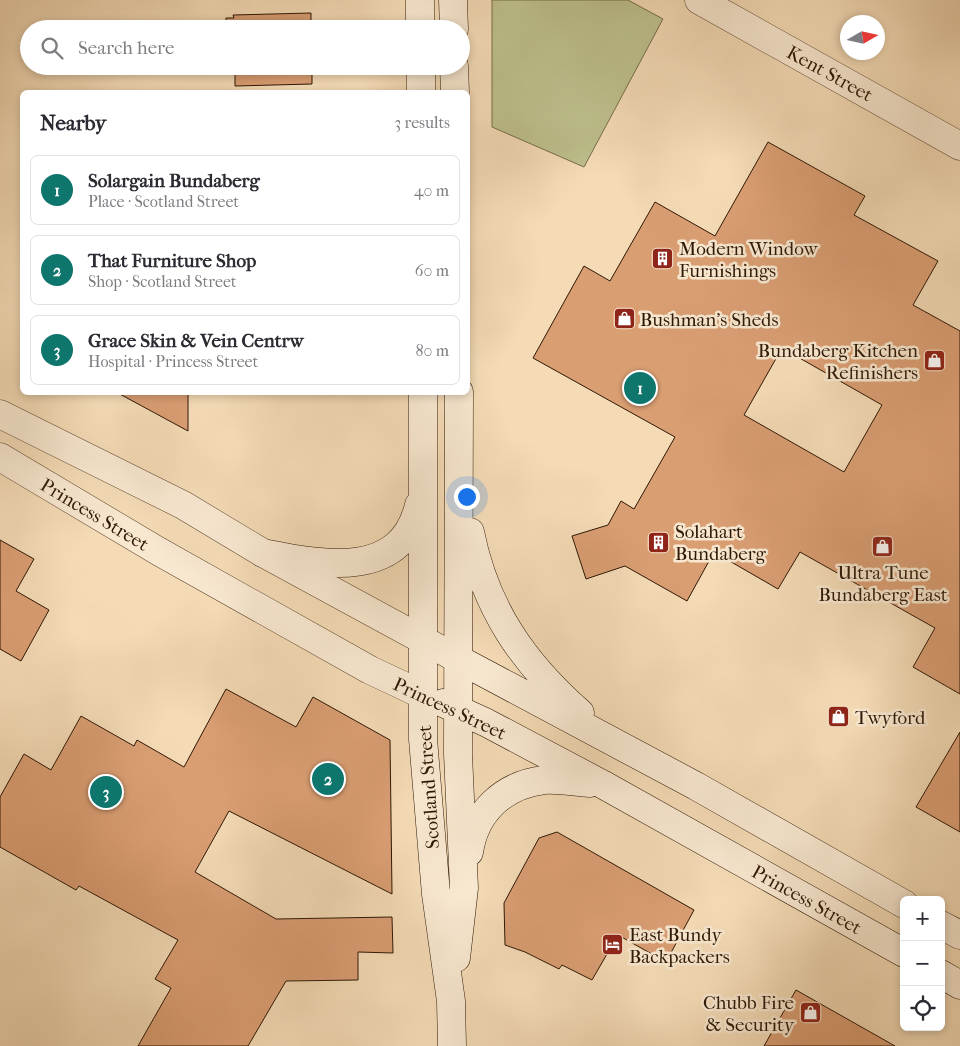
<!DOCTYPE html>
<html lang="en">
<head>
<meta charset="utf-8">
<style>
  :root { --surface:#fff; --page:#f2f2f3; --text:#2b2b33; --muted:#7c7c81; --line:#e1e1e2; --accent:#0f766e }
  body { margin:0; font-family:"IM FELL French Canon",serif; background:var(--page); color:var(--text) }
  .controls { position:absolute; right:15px; bottom:15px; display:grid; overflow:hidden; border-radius:8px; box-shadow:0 2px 8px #0003 }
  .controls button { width:45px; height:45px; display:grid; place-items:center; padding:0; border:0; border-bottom:1px solid var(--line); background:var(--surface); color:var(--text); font:25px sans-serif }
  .compass { position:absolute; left:840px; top:15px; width:45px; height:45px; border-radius:50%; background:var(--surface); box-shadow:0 2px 8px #0003; rotate:81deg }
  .you { position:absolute; left:466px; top:496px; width:18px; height:18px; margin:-12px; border:4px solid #fff; border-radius:50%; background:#1a73e8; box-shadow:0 0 0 8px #1a73e833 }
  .badge { display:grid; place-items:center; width:32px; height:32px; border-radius:50%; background:var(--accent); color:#fff; font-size:16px; font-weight:700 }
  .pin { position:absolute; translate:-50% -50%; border:2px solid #fff; box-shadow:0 1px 5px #0006 }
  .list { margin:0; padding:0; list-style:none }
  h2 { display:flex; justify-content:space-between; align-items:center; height:65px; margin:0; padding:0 20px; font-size:21px }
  h2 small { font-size:16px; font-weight:400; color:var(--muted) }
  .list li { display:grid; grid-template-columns:32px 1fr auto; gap:15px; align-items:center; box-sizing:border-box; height:70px; margin:0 10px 10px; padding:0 10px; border:1px solid var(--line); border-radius:8px }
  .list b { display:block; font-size:19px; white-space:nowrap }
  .list p { margin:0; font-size:16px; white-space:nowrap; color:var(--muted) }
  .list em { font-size:16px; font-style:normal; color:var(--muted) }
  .icon { flex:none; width:28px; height:28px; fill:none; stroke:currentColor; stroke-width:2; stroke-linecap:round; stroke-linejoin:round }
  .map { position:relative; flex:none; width:960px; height:1046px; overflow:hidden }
  .search { position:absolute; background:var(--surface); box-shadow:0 2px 8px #0003; left:20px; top:20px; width:450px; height:55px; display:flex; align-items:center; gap:12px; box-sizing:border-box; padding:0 18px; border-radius:28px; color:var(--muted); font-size:19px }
  .panel { position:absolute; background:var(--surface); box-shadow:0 2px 8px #0003; left:20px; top:90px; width:450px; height:305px; border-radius:8px }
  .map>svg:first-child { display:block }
</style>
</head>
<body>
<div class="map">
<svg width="960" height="1046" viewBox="0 0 960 1046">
  <rect width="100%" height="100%" fill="#f4dbb6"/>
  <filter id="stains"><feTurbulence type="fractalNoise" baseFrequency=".004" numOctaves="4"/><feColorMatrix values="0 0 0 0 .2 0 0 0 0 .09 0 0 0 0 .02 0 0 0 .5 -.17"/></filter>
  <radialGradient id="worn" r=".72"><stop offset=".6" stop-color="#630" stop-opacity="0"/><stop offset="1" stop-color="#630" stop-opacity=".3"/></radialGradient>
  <path fill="#bdc08d" stroke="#766c49" d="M492,0h136l35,19 -79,148 -92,-40z"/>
  <path fill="#da9e73" stroke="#2e1705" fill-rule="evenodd" d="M311,13v16h-85v-11h8l-1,-3z
    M227,66h85v18l-77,2v-18z
    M768,142l97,54 -11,19 84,46 -25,44 47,26v363l-47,-27 22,-39 -135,-76 -22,37 -64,-37 -27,49 -62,-35 -39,13 -14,-43 36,-11 13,-24 13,8 41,-72 -142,-79 51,-92 26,15 45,-79 60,34zM782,348l100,57 -38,67 -100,-57z
    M116,392h72v39z
    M0,540l34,19 -18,32 33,19 -28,51 -21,-12z
    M226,689l70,38 17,-30 77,43 2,154 -163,-83 -34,61 81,47 116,-2 1,36 -35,-1v28l-72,1 -38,65h-110l33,-58 -16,-9 23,-39 -99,-54 -3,4 -76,-43v-50l24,-43 27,16 30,-54 53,30 3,-6 47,27z
    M960,732v100l-44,-25z
    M557,832l137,78 -28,52 -48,-27 -26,45 -30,-15 -3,4 -34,-17 -20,-7 -1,-42 35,-65z
    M796,990l99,56h-131z"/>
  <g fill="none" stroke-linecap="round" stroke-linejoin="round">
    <defs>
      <path id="street" d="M699,0l261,146
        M0,414l183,91 80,48 195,106
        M0,457l158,94 212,119 53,25"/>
      <path id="secondary" d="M420,0v29
        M453,0l1,29
        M421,66v26
        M454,66l1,26
        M423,392v347l13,155 15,107 1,45
        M470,532c15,76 53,131 110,181
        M263,553c57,11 138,29 156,-48
        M458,659l238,127 208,118
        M443,703l42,19 117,62 302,169
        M469,852c6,-40 34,-67 75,-72 15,-1 31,2 46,3
        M941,925l19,10
        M456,958l8,-70 -6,-134 1,-362
        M941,974l19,11"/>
    </defs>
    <use href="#street" stroke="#604831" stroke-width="29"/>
    <use href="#secondary" stroke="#2e1705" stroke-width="29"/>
    <use href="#street" stroke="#f8e8d0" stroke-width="28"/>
    <use href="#secondary" stroke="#f8e8d0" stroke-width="28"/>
  </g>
  <defs>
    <symbol id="building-square" viewBox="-11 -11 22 22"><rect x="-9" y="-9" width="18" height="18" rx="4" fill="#8f2418" stroke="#f8e8d0"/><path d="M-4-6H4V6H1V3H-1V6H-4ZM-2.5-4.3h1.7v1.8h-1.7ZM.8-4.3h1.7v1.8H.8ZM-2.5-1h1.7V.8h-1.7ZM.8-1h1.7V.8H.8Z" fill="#fff"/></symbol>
    <symbol id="shop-square" viewBox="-11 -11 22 22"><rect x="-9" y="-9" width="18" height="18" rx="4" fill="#8f2418" stroke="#f8e8d0"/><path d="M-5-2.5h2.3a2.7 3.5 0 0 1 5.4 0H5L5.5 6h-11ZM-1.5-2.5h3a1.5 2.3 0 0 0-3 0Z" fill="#fff"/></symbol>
    <symbol id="hotel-square" viewBox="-11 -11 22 22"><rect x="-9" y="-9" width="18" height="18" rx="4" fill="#8f2418" stroke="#f8e8d0"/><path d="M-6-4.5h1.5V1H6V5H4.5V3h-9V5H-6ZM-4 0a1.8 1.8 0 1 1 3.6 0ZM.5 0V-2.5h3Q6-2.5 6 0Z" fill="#fff"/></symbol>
  </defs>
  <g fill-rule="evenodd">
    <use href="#building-square" x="650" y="246" width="25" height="25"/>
    <use href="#shop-square" x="612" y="306" width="25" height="25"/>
    <use href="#shop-square" x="922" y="348" width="25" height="25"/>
    <use href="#building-square" x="646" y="530" width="25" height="25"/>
    <use href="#shop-square" x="870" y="534" width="25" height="25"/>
    <use href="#shop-square" x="826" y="704" width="25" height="25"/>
    <use href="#hotel-square" x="600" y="932" width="25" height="25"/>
    <use href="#shop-square" x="798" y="1000" width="25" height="25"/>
  </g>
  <g text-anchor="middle" stroke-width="5" stroke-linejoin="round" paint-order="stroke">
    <g font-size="19" fill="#2e1705" stroke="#f8e8d0">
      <text transform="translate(830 73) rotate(29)" y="7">Kent Street</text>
      <text transform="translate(95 514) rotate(31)" y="7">Princess Street</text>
      <text transform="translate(450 708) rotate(25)" y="7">Princess Street</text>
      <text transform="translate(428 787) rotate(-94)" y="7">Scotland Street</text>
      <text transform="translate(807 899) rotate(29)" y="7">Princess Street</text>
    </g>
    <g font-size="19" fill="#2e1705" stroke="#f8e8d0" text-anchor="start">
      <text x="679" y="255">Modern Window<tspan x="679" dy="22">Furnishings</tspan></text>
      <text x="640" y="326">Bushman's Sheds</text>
      <text x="918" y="357" text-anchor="end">Bundaberg Kitchen<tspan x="918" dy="22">Refinishers</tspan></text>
      <text x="675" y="538">Solahart<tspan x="675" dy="22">Bundaberg</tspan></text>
      <text x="883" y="579" text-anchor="middle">Ultra Tune<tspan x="883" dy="22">Bundaberg East</tspan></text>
      <text x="855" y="724">Twyford</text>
      <text x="629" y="941">East Bundy<tspan x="629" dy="22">Backpackers</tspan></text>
      <text x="794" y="1009" text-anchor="end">Chubb Fire<tspan x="794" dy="22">&amp; Security</tspan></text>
    </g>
  </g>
  <rect width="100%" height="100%" filter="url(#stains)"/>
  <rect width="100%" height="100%" fill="url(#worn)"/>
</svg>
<div class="controls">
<button>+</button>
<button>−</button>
<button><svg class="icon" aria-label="locate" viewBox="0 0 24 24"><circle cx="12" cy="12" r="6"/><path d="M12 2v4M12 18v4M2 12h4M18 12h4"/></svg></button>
</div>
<svg class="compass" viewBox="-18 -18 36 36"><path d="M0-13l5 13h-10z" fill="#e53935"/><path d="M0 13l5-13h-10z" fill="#7c7c81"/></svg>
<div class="you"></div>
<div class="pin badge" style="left:640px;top:388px">1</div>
<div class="pin badge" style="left:328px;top:779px">2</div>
<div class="pin badge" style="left:106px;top:792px">3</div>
<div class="search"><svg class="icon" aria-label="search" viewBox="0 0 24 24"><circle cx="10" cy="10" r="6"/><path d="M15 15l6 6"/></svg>Search here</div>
<section class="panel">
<h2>Nearby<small>3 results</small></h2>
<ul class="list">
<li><span class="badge">1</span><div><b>Solargain Bundaberg</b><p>Place · Scotland Street</p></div><em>40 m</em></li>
<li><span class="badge">2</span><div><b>That Furniture Shop</b><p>Shop · Scotland Street</p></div><em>60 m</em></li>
<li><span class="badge">3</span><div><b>Grace Skin &amp; Vein Centrw</b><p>Hospital · Princess Street</p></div><em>80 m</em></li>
</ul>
</section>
</div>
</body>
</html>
